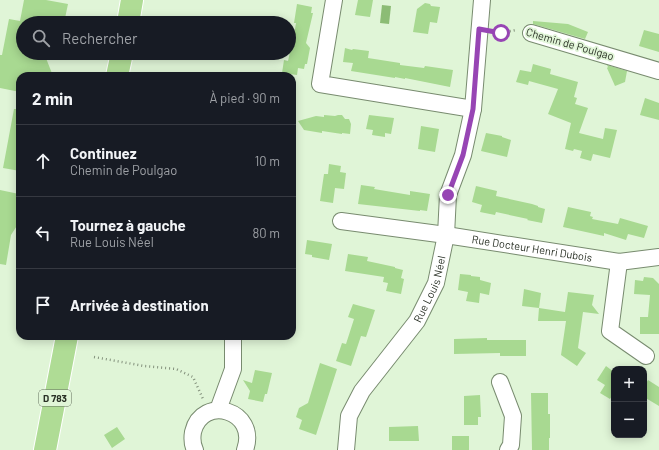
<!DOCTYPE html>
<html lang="fr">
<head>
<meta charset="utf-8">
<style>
  :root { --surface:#171b24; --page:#20242c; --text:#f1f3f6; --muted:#9ea1a6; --line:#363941 }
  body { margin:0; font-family:Barlow,sans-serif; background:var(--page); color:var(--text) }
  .controls { position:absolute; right:12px; bottom:12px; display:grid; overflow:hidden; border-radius:8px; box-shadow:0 2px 10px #0003 }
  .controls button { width:36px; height:36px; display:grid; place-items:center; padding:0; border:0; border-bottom:1px solid var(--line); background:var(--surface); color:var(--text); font:20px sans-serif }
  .stop { position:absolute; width:12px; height:12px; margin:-9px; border:3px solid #9745b4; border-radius:50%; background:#fff }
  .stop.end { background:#9745b4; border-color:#fff; box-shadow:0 1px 4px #0008 }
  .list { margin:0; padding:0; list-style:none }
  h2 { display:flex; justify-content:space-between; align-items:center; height:52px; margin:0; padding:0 16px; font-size:17px }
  h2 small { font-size:13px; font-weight:400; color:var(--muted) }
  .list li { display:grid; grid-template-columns:26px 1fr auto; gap:12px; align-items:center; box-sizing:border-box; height:72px; padding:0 16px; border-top:1px solid var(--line) }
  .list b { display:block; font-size:15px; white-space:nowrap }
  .list p { margin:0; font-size:13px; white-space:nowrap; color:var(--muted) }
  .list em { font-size:13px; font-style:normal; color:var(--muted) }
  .icon { flex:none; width:22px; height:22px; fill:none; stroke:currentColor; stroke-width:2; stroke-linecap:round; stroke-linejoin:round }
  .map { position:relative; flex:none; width:659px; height:450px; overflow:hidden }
  .search { position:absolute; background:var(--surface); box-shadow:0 2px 10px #0003; left:16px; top:16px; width:280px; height:44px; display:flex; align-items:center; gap:10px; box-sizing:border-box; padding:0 14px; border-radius:22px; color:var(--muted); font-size:15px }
  .panel { position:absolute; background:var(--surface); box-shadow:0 2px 10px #0003; left:16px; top:72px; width:280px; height:268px; border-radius:12px }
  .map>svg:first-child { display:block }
</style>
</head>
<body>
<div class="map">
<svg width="659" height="450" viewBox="0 0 659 450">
  <rect width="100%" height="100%" fill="#e0f5d7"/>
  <path fill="#8cbc75" d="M382,5l9,1 -2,18 -9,-1z"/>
  <path fill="#a8d991" d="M24,0h22l22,4 -4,19h-41v30h21l9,23h-33v16l-20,-4v-33h2l7,-36 11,2z
    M358,0h15l-3,17 -15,-2z
    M425,3l5,1 1,2 9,1 -3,16 -7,-1 -2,12 -15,-2 4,-23z
    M297,4l15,3 -1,6h2l-7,30 4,5 -3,16h-2l-1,5 -6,-1 -1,7 -15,-2 2,-13 4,1 3,-14h1l4,-24h-2z
    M533,21l35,3 20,8 -3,7 -52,-15z
    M644,30l15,4v18l-20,-6z
    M345,48l7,2 1,-1 16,2 -1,7 32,5v2l24,3 1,-2 28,4 -3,17 -45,-9v1l-10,-2v1l-44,-7 2,-8 -10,-1z
    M533,64l18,5 -1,5 28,8 -4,15 3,1 -2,6 13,4 -9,25 24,6 2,-11 12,2 -7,28 -17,-4 -2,7 -11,-3 2,-7 -8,-2 -1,2 -8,-2 6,-26 -23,-9 10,-25 -29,-8 -1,4 -12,-3 4,-12 11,2z
    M607,65l20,6 -2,11 -10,4 -8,-18 1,-1z
    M645,98l14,5v17l-19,-5z
    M14,109h6v62l-17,-3z
    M324,115l11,1 3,-1h4l3,4h4l2,5 -1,10 -8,-1v1l-20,-3v2l-18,-3 -6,-9 18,-5 8,1z
    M369,115l25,3 -3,16 -6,-1v4l-13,-2 1,-5 -7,-1z
    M421,126l18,3 -4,23 -17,-3z
    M486,133l16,3v1l9,3 -4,17 -26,-6z
    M329,164l12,2 -1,6 6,1 -2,16 -9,-1 -2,15 -13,-2 4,-27h4z
    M361,185l14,2 -1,2 36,6v-4l20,3 -3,17 -7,-1v1l-62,-7z
    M476,186l21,5 -1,5 36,8 6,2v1l7,2 -3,14 -15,-3 1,-1 -32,-7 -1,3 -15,-3 2,-7 -10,-3z
    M0,190l19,4 1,4v23l-9,14 -5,30 -6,-1z
    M568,207l23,5 -1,4 3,1 -1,2 26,5 2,-6 28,8 -4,12 -16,-4 -2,6 -22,-7v3l-41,-9z
    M307,240l25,4 -3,16 -17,-3v-2l-7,-1z
    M348,254l20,3 -1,4 28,6v1l8,2 -2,8 3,1 -3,15 -15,-3 2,-8 -5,-1 1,-5 -39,-6z
    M460,274l11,1v1l9,1v3l11,3 -2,12 -9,-2 -1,10 -13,-2 2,-9 -10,-2z
    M644,277l9,1 6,6v50h-19v-17h8l2,-22 -16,-1 1,-14 8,1z
    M524,289l17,4 -2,15 -17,-2z
    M568,292l26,3 -2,10 7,9 -16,-2 -5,36 8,5 -9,13 -16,-11 5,-34h-28l1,-13 26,4z
    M353,304l22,6 -9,27 -5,-1 -10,30 -15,-5 6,-18 4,1 8,-25 -6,-2z
    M487,338v2h39v16h-26v-3l-46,1v-15z
    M320,363l17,6 -21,66 -17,-6 3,-9 -6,-3 3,-9 9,-5z
    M606,366l8,6v21l-4,6 -10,-6 5,-8 -8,-5z
    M255,370l17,3 -5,21h-2l-2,8 -15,-3 2,-8 -7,-11 9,3z
    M648,380l11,7v19l-15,-9v-10z
    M531,393h17v21h2v24h-1v12h-17z
    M480,395l1,22h-3v8h-14v-29z
    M418,426l1,15h-30v-14z
    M117,427l8,12 -13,9 -8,-13z
    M452,436h17v14h-17z"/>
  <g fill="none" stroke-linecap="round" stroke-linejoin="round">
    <defs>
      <g id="minor">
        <path d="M334,0l-14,84 153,25"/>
        <path d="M531,33l128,38"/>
        <path id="s1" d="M341,221l105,14 173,27 40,-5"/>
        <path d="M619,262l-9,69 36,25"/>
        <path d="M500,382l13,34 -2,29 -3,5"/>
        <path d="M218,410l15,-41v-33"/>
        <path d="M195,450c-3,-6 -3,-12 -2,-18 9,-38 66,-22 52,18"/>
        <path id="s2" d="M346,450l3,-34 13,-25 55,-70 19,-38 10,-48 2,-40 15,-40 10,-46 9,-109"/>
      </g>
      <path id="primary" d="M128,23l4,-23
        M117,76l5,-23
        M45,450l22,-114"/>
    </defs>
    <use href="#minor" stroke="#788b6f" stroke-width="18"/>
    <use href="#primary" stroke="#fff" stroke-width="24"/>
    <path stroke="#84927d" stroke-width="2.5" stroke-dasharray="1 3" stroke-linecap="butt" d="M494,32l7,1 15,-3
      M94,357l50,9 32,3 17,8 10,22"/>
    <use href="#minor" stroke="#fff" stroke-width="16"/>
    <use href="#primary" stroke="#afdc95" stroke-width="22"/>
  </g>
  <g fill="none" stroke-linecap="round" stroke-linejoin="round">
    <path stroke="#9745b4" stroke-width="5" d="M448,195l15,-40 10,-46 6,-80 22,4"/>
  </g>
  <g text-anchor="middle" stroke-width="3.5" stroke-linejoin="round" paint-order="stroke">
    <rect fill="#e0f5d7" stroke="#616c5b" stroke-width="1" x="39" y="390" width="32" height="16" rx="3"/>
    <g font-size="10" font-weight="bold" fill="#2a3126">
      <text x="55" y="402">D 783</text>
    </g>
    <g font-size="11" fill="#2a3126" stroke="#e0f5d7">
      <text transform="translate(570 44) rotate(16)" y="4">Chemin de Poulgao</text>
      <text dy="4" stroke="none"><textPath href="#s1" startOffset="193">Rue Docteur Henri Dubois</textPath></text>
      <text dy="4" stroke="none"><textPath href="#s2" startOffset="186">Rue Louis Néel</textPath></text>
    </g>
  </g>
</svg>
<div class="controls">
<button>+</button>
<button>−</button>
</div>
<div class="stop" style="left:501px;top:33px"></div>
<div class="stop end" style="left:448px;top:195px"></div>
<div class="search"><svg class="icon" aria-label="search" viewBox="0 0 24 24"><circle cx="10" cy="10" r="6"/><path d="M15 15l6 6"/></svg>Rechercher</div>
<section class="panel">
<h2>2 min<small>À pied · 90 m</small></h2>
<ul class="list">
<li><svg class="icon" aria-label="ahead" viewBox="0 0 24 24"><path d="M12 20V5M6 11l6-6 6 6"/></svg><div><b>Continuez</b><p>Chemin de Poulgao</p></div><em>10 m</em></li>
<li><svg class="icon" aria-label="left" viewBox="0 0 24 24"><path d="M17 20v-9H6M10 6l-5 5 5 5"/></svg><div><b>Tournez à gauche</b><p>Rue Louis Néel</p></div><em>80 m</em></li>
<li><svg class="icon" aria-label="arrive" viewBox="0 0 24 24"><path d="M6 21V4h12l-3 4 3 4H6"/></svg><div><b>Arrivée à destination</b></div></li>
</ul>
</section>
</div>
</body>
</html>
